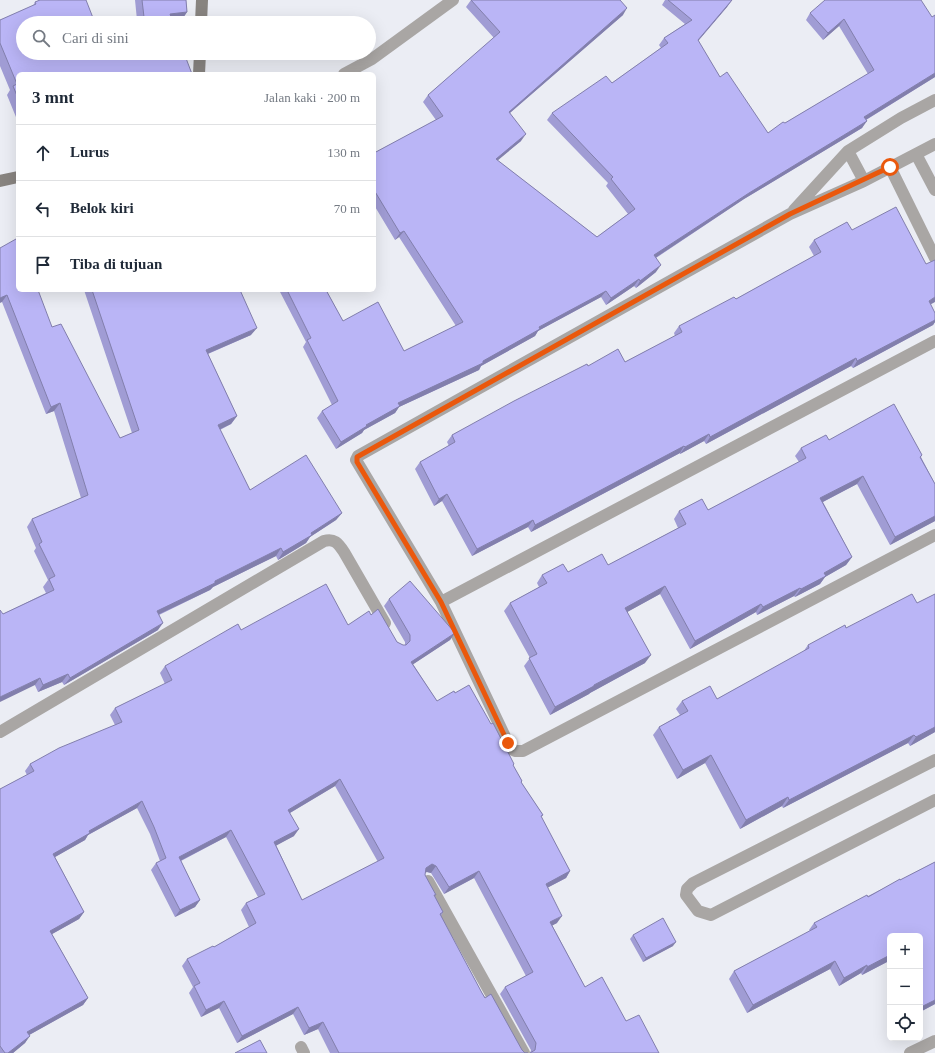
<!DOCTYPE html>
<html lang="id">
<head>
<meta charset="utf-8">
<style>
  :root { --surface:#fff; --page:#f2f2f3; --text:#1f2937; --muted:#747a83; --line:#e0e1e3 }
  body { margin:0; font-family:Georgia,serif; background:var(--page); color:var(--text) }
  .controls { position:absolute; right:12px; bottom:12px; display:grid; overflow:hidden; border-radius:6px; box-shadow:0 4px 16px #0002 }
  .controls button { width:36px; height:36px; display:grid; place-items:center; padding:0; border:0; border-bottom:1px solid var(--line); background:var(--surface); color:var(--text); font:20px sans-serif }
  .stop { position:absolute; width:12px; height:12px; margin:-9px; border:3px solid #ea580c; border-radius:50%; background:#fff }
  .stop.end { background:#ea580c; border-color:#fff; box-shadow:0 1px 4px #0008 }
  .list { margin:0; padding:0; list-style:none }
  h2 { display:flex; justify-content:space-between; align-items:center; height:52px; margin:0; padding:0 16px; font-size:17px }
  h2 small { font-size:13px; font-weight:400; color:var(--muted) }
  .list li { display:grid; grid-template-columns:26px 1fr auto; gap:12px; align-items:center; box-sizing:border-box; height:56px; padding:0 16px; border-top:1px solid var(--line) }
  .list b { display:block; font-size:15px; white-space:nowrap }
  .list em { font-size:13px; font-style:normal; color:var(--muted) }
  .icon { flex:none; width:22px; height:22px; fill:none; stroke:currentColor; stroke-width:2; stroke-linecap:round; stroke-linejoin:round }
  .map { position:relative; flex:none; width:935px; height:1053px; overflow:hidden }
  .search { position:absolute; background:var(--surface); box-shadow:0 4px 16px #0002; left:16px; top:16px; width:360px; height:44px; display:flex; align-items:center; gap:10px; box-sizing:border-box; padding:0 14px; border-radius:22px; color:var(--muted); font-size:15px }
  .panel { position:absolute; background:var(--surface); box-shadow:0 4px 16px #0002; left:16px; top:72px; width:360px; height:220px; border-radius:6px }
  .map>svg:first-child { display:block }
</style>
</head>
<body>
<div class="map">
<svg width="935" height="1053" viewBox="0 0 935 1053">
  <rect width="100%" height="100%" fill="#ebedf4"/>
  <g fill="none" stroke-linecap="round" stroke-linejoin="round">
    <path stroke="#a9a6a4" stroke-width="12" d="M344,74l28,-15 81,-59
      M935,144l-71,37 -74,33 -432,242 -2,4 85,142 67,141 3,6 4,2h8l412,-216
      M848,151l16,30
      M916,154l19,36
      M890,167l45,91
      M794,210l54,-59 53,-33 34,-18
      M441,602l494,-261
      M0,732l324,-191c10,-3 14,2 20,11l41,71
      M935,760l-242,123 -6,6 -1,6 12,16 13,4 224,-115
      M428,881l96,172
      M301,1047l3,6
      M910,1053l25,-12"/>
    <path stroke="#888480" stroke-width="12" d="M201,23l1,-23
      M199,74l1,-21
      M0,181l18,-4"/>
  </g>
  <path fill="#a09cd4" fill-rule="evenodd" d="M40,0l-22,74v48l-11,-27 3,-5 -10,-24v-46l33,-14 2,-4z
    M135,0h51l1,12 -6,9 -8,1 -36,-2z
    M471,0l152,15 -113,98 11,28 -24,19 100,77 31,-23 -22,-28 2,-3 -61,-63 5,-7 60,-30 49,-35 -2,-3 5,-7 21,-14 -23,-19 3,-5h67l-5,7 -29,34 22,36 48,56 100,-59 -29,-48 -16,14 -17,-20 4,-7 122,4 3,-2v62l-69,43 -4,8 -118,71 -88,59v14l-20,16 -2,-2 -28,19 -5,-8 -63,34 -3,5 -54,30 -2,4 -80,37 -4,6 -31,17 -2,3 -26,16 -19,-31 5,-7 10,-6 -29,-58 3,-5 -27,-52h47l17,31 61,30 52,-25 -57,-89 -4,3 -21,-35v-52l62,-33 -13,-18 5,-7 66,-57 -28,-31z
    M852,230l78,74 5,9v9l-2,3 -80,43 -2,-2 -145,78 -2,-3 -24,13v-1l-149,79 -3,-5 -56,29 -30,-55 -8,5 -19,-37 5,-7 29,-16 -2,-4 5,-7 136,-69 37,-4 50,-26 -1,-3 5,-7 57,-27 78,-43 -5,-9 5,-7z
    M0,248l52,79 68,111 12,-5 -48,-143h156l11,45 -43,19 29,62 -6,8 -11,6 30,60 92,23 -6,7 -26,17 -4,6 -28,17 -2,-4 -63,31 -3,3 -51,25 -1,15 -94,55 -2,-3 -24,10 -35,-78 43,-21 -3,-6 5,-7 -14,-29 2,-3 -9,-21 5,-8 49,-21 -27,-87 -8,3 -44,-112z
    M829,440l93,15 -1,2 14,27v37l-45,24 -33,-61 -34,18 29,55 -6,8 -21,12 -5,7 -25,13 -1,-1 -37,19 -1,-3 -66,37 -30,-55 -33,18 18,51 -55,30 -1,1 -39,21 -26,-49 6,-8 -26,-47 6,-8 29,-16 -2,-4 5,-8 26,-3 40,-7 70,-37 -4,-9 5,-8 29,-1 91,-48 -4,-6 6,-8z
    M935,594v138l-25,14 -2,-3 -125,65 -1,-2 -42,23 -35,-66 -28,16 -24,-44 6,-8 21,-12 -4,-6 6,-8 35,-2 86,-47 5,-7 38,-17 71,-25z
    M389,599l66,34 -5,7 -37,24 24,37 76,65 9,15 -1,1 22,33 -2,2 29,54 -4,7 -19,10 10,35 -5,2 33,62 41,34 33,32h-129l1,-3 -31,-56 5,-7 21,-11 -52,-98 -30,16 -13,-21 -4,-1h-2v3l10,21 8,16 -2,4 41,77 40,57 3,3h3h-198l-12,-24 -14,6 -11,-21 -56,29 -18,-35 -18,9 -12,-24 4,-6 -11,-21 5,-7 27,-12 35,-20 -8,-17 5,-7 12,-6 -32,-60 -45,24 19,39 -5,7 -20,10 -24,-47 5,-7 4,-2 -10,-27 -13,-26 -49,27 -3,5 -30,17 29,55 -5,7 -27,15 36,64 -5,7 -54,30 -4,8 -12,10h-13v-264l27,-14 -2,-4 5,-7 85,-39 -5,-10 5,-7 50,-24 -5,-11 5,-7 76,-36 107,-5 23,-10 26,27 6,3h2v-3l-21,-36zM335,786l43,76 -76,38 -26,-55 18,-9 -4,-23z
    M935,862v142l-15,8v-76h-30v32l-3,-6 -25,13 -1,-2 -22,13 -9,-17 -83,44 -18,-34 5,-8 76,-40 -1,-1 5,-7 86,-43z
    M633,935l40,11 -30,16 -13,-23z"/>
  <path fill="#827fac" d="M732,0l-5,7 -34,40 5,-7z
    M627,8l-4,7 -119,103 5,-6z
    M187,12l-6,9 -17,1 6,-8z
    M844,19l-5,7 -16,14 5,-7z
    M935,73v4l-76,47 5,-7z
    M867,121l-5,7 -118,71 -95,63 5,-7 95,-62z
    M526,134l-5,7 -30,25 5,-7z
    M404,231l-5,6 -4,3 5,-7z
    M661,265l-5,7 -20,16 4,-7z
    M639,279l-5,7 -28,19 5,-7z
    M606,291l-5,6 -63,34 -3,5 -54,30 -2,4 -80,37 -4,6 -31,17 -2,3 -26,16 5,-7 57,-39 85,-42 56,-34z
    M7,295l-5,7 -2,1v-5z
    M935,297v5l-11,6 5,-7z
    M935,320v2l-2,3 -80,43 4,-7z
    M257,328l-6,7 -51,22 6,-7z
    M856,358l-5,8 -145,78 4,-7z
    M60,403l-6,8 -8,3 5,-7z
    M237,416l-6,8 -19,9 6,-8z
    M709,434l-5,7 -24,13 5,-7z
    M684,446l-4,7 -149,79 4,-7z
    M863,476l-6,8 -42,22 5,-8z
    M447,494l-5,7 -8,5 5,-7z
    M342,513l-6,7 -26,17 -4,6 -28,17 5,-8 28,-19z
    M935,516v5l-45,24 5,-8z
    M533,520l-5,7 -56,29 5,-7z
    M281,548l-5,8 -63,31 -3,3 -59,28 6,-7 58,-30z
    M852,557l-6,8 -21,12 -5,7 -25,13 6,-8 23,-16z
    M665,586l-5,8 -40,22 5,-8z
    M800,588l-6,8 -37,19 6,-8z
    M761,604l-5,8 -66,37 5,-8z
    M163,623l-5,7 -94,55 6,-7z
    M455,633l-5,7 -44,29 5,-7z
    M651,655l-6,8 -55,30 -1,1 -39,21 5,-8 39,-22z
    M68,674l-6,8 -24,10 5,-7z
    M40,678l-5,7 -35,17v-5z
    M935,727v5l-25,14 6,-9z
    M914,735l-6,8 -125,65 6,-8z
    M711,755l-6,8 -28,16 6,-9z
    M340,779l-5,7 -52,31 5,-7z
    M788,797l-6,9 -42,23 6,-9z
    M142,801l-5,7 -49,27 -3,5 -37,21 5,-7 36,-23z
    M299,829l-5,7 -24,13 4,-7z
    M231,830l-5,7 -52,27 5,-7z
    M432,864l4,2 -5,7 -4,-1 -6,3 5,-7z
    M479,871l-5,7 -30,16 5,-7z
    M570,871l-4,7 -25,13 5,-7z
    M200,900l-5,7 -20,10 5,-7z
    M84,912l-5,7 -34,19 5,-7z
    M562,916l-5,7 -11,6 4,-7z
    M676,942l-3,4 -30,16 3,-4z
    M890,955v2l-3,5 -25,13 5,-8z
    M835,961l-5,8 -83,44 6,-8z
    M867,965l-6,8 -22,13 5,-8z
    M88,998l-5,7 -61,34 5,-7z
    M935,1000v4l-15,8v-4l1,-1z
    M224,1001l-5,7 -18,9 5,-7z
    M298,1007l-5,7 -56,29 5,-7z
    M323,1022l-5,7 -14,6 5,-7z
    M30,1036l-5,7 -12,10h-5z"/>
  <path fill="#bab5f6" stroke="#827fac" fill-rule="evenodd" d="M40,0h46l9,23h-72v30h161l8,21h-174v24l-5,-12 4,-2 -17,-41v-23l36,-16 -1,-2z
    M142,0h44l1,12 -17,2 3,9h-44l15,-6z
    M471,0h149l7,8 -118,104 17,22 -30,25 101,78 38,-28 -24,-30 2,-2 -61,-64 54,-37 6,7 56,-40 -4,-5 28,-18 -24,-20h64l-34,40 22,37 7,-5 41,61 15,-11 2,1 89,-53 -30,-51 -16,14 -18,-20 15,-13h96l11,17 3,-2v58l-71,44 3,4 -118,72 -95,62 7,10 -21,16 -1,-2 -28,19 -5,-7 -67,36 1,2 -57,32v2l-85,40 2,3 -34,19 1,1 -26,16 -19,-31 16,-10 -31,-61 4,-2 -24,-48h39l17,31 35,-19 26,49 59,-29 -59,-91 -4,2 -26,-43v-37l69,-37 -15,-21 72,-63z
    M896,207l30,57 9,-4v37l-6,4 6,12v7l-78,41 -1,-3 -146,79 -1,-3 -24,13 -1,-1 -149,79 -2,-5 -56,29 -30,-55 -8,5 -19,-37 35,-20 -3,-7 62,-34 73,-37 1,2 30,-17 7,13 57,-30 -3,-6 55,-29 2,2 85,-47 -7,-12 33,-18 5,8z
    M16,239l1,2 1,-1v50h20l14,37 9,-3 59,114 19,-8 -47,-140h148l17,38 -51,22 31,66 -19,9 32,65 56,-35 36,58 -31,20 1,2 -29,17 -2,-4 -66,33v2l-58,28 6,12 -93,55 -2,-4 -25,11 -3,-7 -40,19v-87l3,4 51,-24 -5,-11 6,-3 -16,-32 3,-2 -10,-23 56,-24 -28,-92 -9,4 -44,-112 -7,3v-50z
    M894,404l28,51 -2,2 15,27v32l-40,21 -32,-61 -43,22 32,59 -28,16 2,3 -25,13 -1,-1 -37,19 -2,-3 -66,37 -30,-55 -40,22 26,47 -57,30v1l-39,21 -26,-49 8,-4 -27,-51 37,-20 -5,-8 21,-11 5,8 34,-18 6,11 78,-41 -7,-13 23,-12 6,11 98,-52 -5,-10 25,-13 3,5z
    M410,581l45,52 -44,29 26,39 17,-10 1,2 14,-8 22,39 2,-1 21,41 -1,1 9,16 -1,1 22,33 -2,1 29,55 -24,13 16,32 -12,6 35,65 17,-10 24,44 13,-6 20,38h-129l5,-3 1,-7 -31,-56 28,-15 -54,-101 -30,16 -13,-21 -4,-2 -6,4 -1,7 11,20h-2l9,17 -3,2 42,79 3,5 6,-4 31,56 3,3h3h-189l-16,-31 -14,6 -11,-21 -56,29 -18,-35 -18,9 -12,-24 6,-3 -13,-24 26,-13 1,1 42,-24 -10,-20 19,-9 -34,-64 -52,27 21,43 -20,10 -24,-47 10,-5 -12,-31 -12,-26 -53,30 1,2 -37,21 31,58 -34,19 38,67 -61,34 3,4 -22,17h-3l-5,-7v-257l34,-18 -4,-7 29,-16 63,-26 -7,-14 57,-28 -7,-14 73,-42 3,6 85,-46 22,41 21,-14 2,4 7,-6 19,33 6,3h3l4,-4v-6l-21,-36zM340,779l44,79 -82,42 -28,-58 25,-13 -11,-19z
    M912,594l5,9 18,-9v133l-19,10 -2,-2 -125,65 -1,-3 -42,23 -35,-65 -28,15 -24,-43 29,-16 -6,-10 28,-15 7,13 92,-51 -1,-3 37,-20 1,3z
    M935,862v138l-14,7 -1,-1v-70h-30v19l-23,12v-2l-23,13 -9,-17 -82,44 -19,-34 83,-44 -3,-4 53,-28 1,2 32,-18v1z
    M663,918l13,24 -30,16 -13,-23z
    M260,1040l7,13h-32z"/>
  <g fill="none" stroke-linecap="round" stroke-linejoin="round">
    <path stroke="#ea580c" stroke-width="5" d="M508,743l-67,-141 -84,-140v-5l433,-243 100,-47"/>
  </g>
</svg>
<div class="controls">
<button>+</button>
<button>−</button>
<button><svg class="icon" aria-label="locate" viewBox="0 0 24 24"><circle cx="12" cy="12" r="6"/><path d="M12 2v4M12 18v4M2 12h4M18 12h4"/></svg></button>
</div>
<div class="stop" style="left:890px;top:167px"></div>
<div class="stop end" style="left:508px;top:743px"></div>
<div class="search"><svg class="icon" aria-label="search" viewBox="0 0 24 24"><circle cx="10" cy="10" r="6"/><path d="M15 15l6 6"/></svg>Cari di sini</div>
<section class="panel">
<h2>3 mnt<small>Jalan kaki · 200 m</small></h2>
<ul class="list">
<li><svg class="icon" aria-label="ahead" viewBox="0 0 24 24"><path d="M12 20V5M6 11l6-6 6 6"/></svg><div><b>Lurus</b></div><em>130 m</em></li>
<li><svg class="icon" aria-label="left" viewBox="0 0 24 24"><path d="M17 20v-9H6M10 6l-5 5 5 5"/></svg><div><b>Belok kiri</b></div><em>70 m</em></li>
<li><svg class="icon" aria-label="arrive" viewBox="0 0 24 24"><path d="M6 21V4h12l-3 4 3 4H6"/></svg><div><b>Tiba di tujuan</b></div></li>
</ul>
</section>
</div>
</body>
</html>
